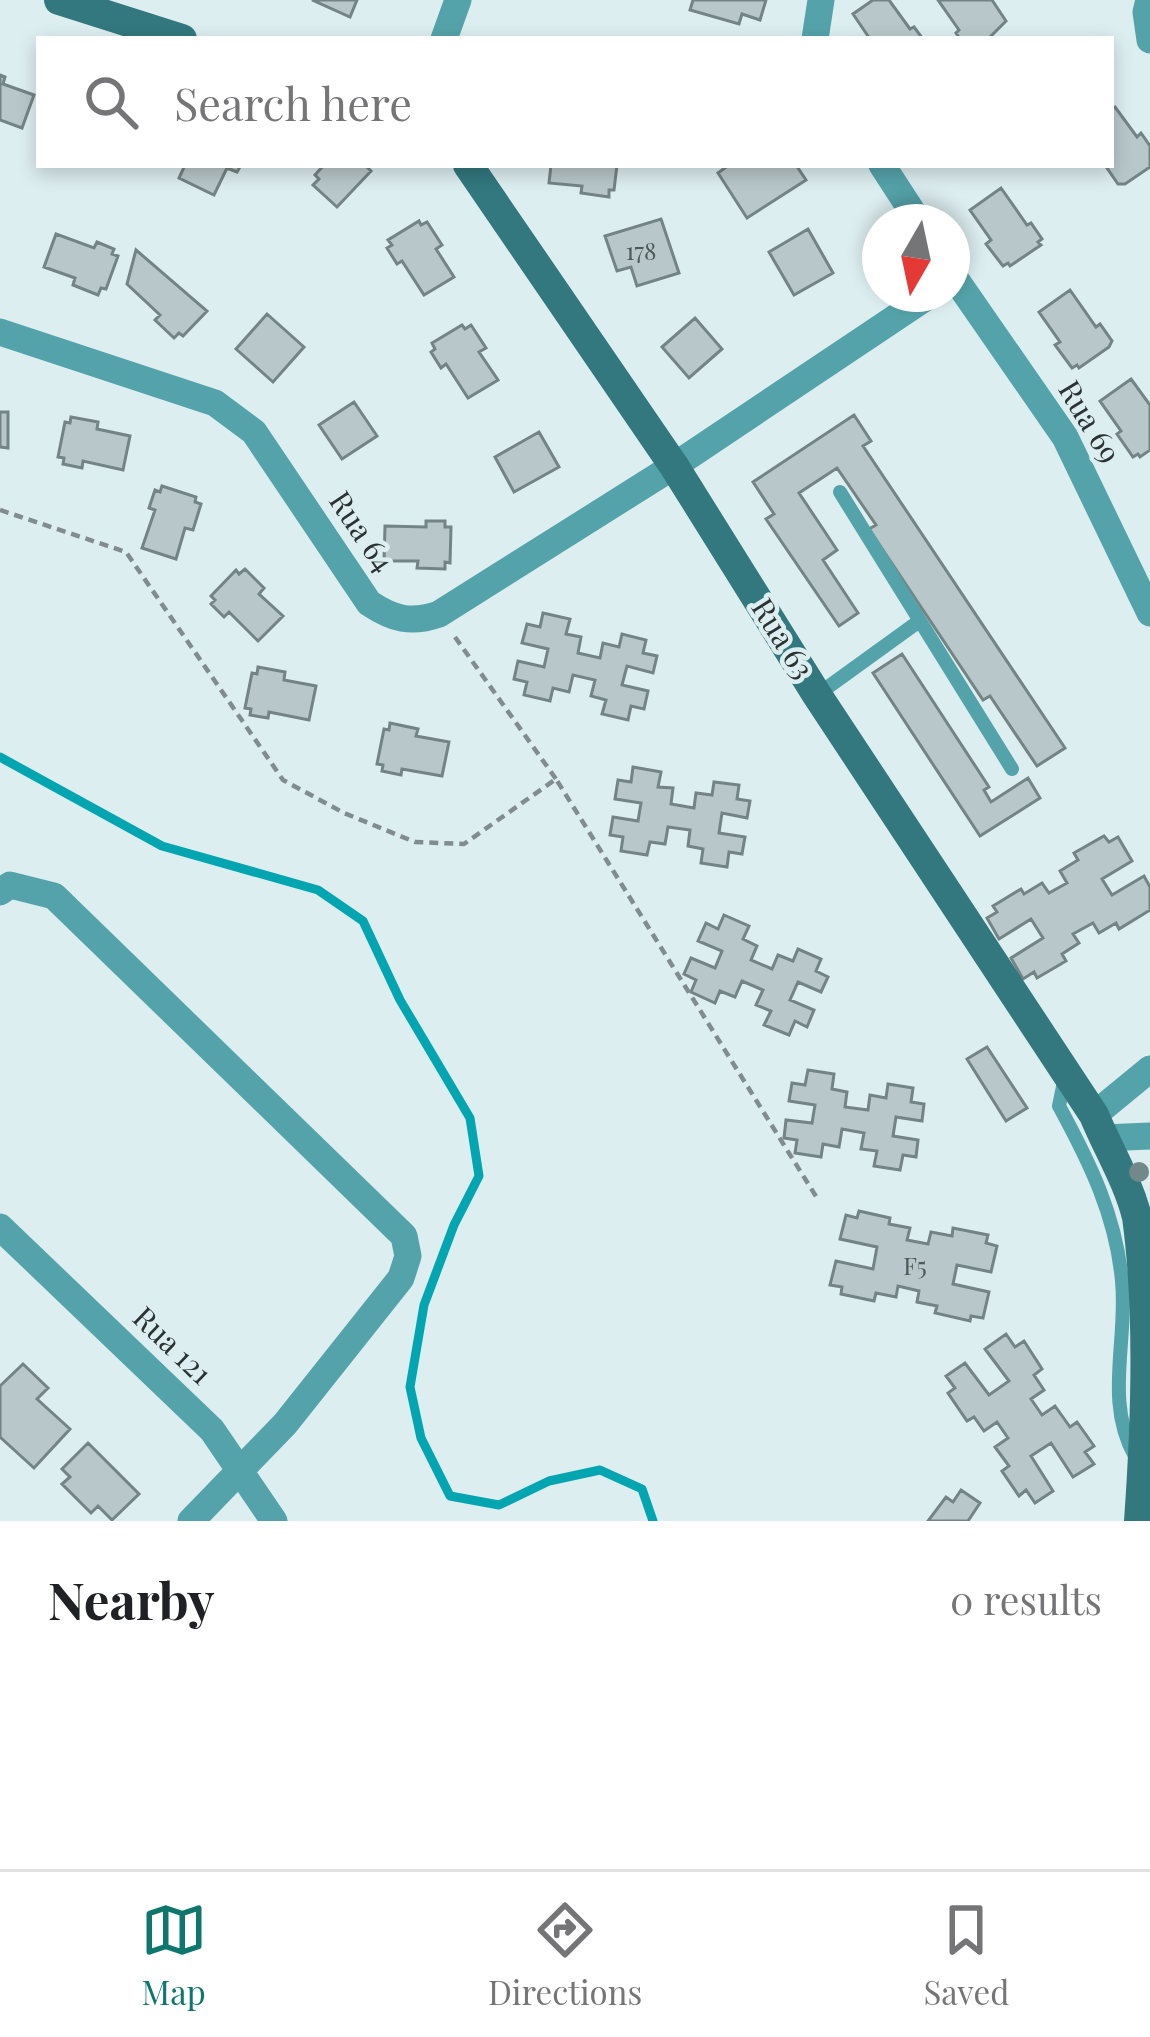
<!DOCTYPE html>
<html lang="en">
<head>
<meta charset="utf-8">
<style>
  :root { --surface:#fff; --page:#f2f2f2; --text:#202124; --muted:#757577; --line:#e0e0e0; --accent:#0f766e }
  body { margin:0; font-family:"Playfair Display",serif; background:var(--page); color:var(--text) }
  .compass { position:absolute; left:862px; top:204px; width:108px; height:108px; border-radius:50%; background:var(--surface); box-shadow:0 6px 18px #0003; rotate:189deg }
  .list { margin:0; padding:0; list-style:none }
  h2 { display:flex; justify-content:space-between; align-items:center; height:156px; margin:0; padding:0 48px; font-size:51px }
  h2 small { font-size:39px; font-weight:400; color:var(--muted) }
  .icon { flex:none; width:66px; height:66px; fill:none; stroke:currentColor; stroke-width:2; stroke-linecap:round; stroke-linejoin:round }
  .map { position:relative; flex:none; width:1150px; height:1521px; overflow:hidden }
  .search { position:absolute; background:var(--surface); box-shadow:0 6px 18px #0003; left:36px; right:36px; top:36px; height:132px; display:flex; align-items:center; gap:30px; box-sizing:border-box; padding:0 42px; border-radius:0px; color:var(--muted); font-size:45px }
  .sheet { height:348px; background:var(--surface) }
  nav { display:flex; justify-content:space-around; align-items:center; box-sizing:border-box; height:168px; border-top:3px solid var(--line); background:var(--surface); font-size:33px; color:var(--muted) }
  nav a { display:grid; justify-items:center; gap:6px }
  nav .on { color:var(--accent) }
  .map>svg:first-child { display:block }
</style>
</head>
<body>
<div class="map">
<svg width="1150" height="1521" viewBox="0 0 1150 1521">
  <rect width="100%" height="100%" fill="#ddeef0"/>
  <g fill="none" stroke-linecap="round" stroke-linejoin="round">
    <path stroke="#03a5b0" stroke-width="9" d="M0,757l162,89 156,44 45,31 37,79 70,118 9,58 -25,49 -30,80 -14,82 11,51 29,58 49,9 50,-24 51,-11 42,19 11,32"/>
  </g>
  <path fill="#b8c8ca" stroke="#748485" stroke-width="3" d="M312,0h45l-7,17z
    M693,0h73l-6,20 -18,-6 -3,10 -49,-14z
    M873,0h16l21,29 4,-2 9,12h-53l-17,-25z
    M938,0h54l14,21 -18,18h-28l-4,-6 3,-3z
    M0,75l5,2 -2,7 31,11 -12,33 -22,-8z
    M1115,107l22,30 4,-4 9,13v21l-25,17h-7l-11,-16 4,-3v-55z
    M185,165h56l-4,7 -10,-4 -13,27 -35,-17z
    M324,165h41l6,6 -34,36 -24,-22 6,-6 -4,-4z
    M551,165h66l-3,25h-5v7l-28,-4 1,-7 -33,-3z
    M729,165h67l10,15 -59,38 -29,-45z
    M1001,188l26,37 4,-2 11,16 -4,3 3,3 -31,21 -2,-3 -5,3 -17,-22 5,-4 -21,-30z
    M661,219l18,54 -42,13 -6,-19 -14,4 -12,-35z
    M419,221l2,4 6,-3 15,23 -6,4 18,28 -30,18 -22,-34 -5,3 -10,-16 5,-3 -4,-5z
    M808,229l25,44 -39,22 -25,-43z
    M56,234l38,14 3,-6 17,7 -2,5 6,2 -12,33 -5,-1 -3,7 -25,-10 2,-7 -31,-11z
    M136,250l71,61 -24,25 -4,-3 -5,5 -19,-18 5,-5 -33,-31z
    M1070,290l26,37 4,-3 12,17 -3,6 -30,21 -2,-3 -5,3 -17,-23 5,-3 -21,-30z
    M267,314l37,33 -31,35 -37,-33z
    M695,318l27,31 -33,29 -27,-31z
    M462,325l3,4 6,-4 15,23 -7,4 19,28 -30,18 -22,-34 -5,4 -10,-16 4,-3 -3,-6z
    M1131,379l19,26v45l-10,7 -2,-3 -5,3 -16,-23 4,-3 -21,-30z
    M354,402l23,34 -35,23 -23,-34z
    M0,412h8v36l-8,-1z
    M854,415l17,26 -8,5 202,302 -28,18 -47,-70 -7,4 -114,-171 7,-4 -39,-57 -38,25 38,57 -14,10 35,53 -19,13 -73,-107 8,-5 -21,-32z
    M71,417l27,5 -1,7 33,7 -7,34 -40,-9 -1,7 -19,-4 1,-6 -6,-1 7,-35 5,1z
    M539,432l20,35 -45,25 -19,-35z
    M162,486l34,11 -1,5 6,2 -8,26 -8,-2 -9,31 -34,-11 13,-38 -6,-2 6,-18 5,2z
    M426,521h19v6h6l-1,36 -5,-1v7l-28,-1 1,-7h-34l1,-35 41,1z
    M245,569l19,19 -5,6 24,22 -25,25 -29,-29 -5,5 -13,-13 4,-4 -4,-4 25,-26 3,4z
    M543,613l27,6 -4,15 15,3 -3,16 22,5 3,-15 16,4 3,-13 24,6 -3,13 14,3 -4,17 -26,-7 -5,19 26,6 -4,18 -13,-3 -3,14 -26,-6 4,-14 -15,-4 4,-16 -22,-5 -4,17 -16,-4 -3,13 -26,-6 3,-13 -13,-3 4,-18 26,6 4,-18 -26,-6 5,-19 13,3z
    M902,654l87,133 -5,3 7,12 37,-24 12,20 -60,38 -107,-163z
    M258,667l27,5 -1,8 32,6 -7,34 -40,-8 -1,6 -18,-3 1,-6 -6,-1 7,-35 5,1z
    M390,723l28,6 -2,7 33,6 -7,34 -40,-7 -1,6 -19,-4 1,-6 -6,-1 7,-35 5,1z
    M633,767l28,5 -3,15 15,1 -2,16 23,4 2,-15 16,2 2,-13 25,3 -2,14 13,2 -3,17 -25,-5 -3,20 26,4 -3,17 -13,-2 -2,15 -26,-4 2,-14 -15,-3 2,-16 -22,-3 -3,17 -15,-2 -3,13 -26,-4 2,-14 -13,-2 3,-18 25,4 3,-18 -26,-4 3,-19 13,2z
    M1104,836l5,6 9,-5 14,24 -30,18 10,16 32,-19 6,11v23l-31,19 -3,-6 -17,10 -6,-10 -20,11 6,9 -17,11 4,7 -29,17 -3,-6 -11,7 -12,-21 32,-20 -12,-19 -32,20 -12,-21 10,-6 -4,-6 28,-17 3,5 18,-11 7,10 18,-10 -7,-12 18,-11 -4,-7z
    M724,915l25,11 -6,13 14,7 -6,14 21,9 6,-14 15,6 5,-12 23,10 -5,12 12,6 -7,15 -23,-10 -8,18 24,10 -7,17 -12,-6 -6,14 -25,-10 7,-14 -15,-6 7,-15 -21,-9 -7,16 -15,-6 -5,12 -24,-11 5,-12 -12,-6 7,-16 24,10 7,-17 -24,-10 8,-18 12,6z
    M987,1047l40,61 -21,13 -39,-62z
    M808,1070l26,4 -2,15 15,3 -2,15 23,3 2,-15 16,3 2,-14 25,4 -2,14 13,2 -2,17 -26,-4 -3,19 25,4 -2,17 -13,-2 -3,15 -26,-4 3,-15 -16,-2 3,-16 -22,-4 -3,18 -16,-3 -2,13 -26,-4 2,-13 -13,-2 2,-18 26,3 3,-18 -26,-4 3,-18 13,2z
    M859,1211l31,7 -1,6 21,4 -3,12 21,4 3,-12 21,4 1,-8 35,7 -2,8 11,3 -6,26 -34,-7 -4,19 36,8 -6,26 -12,-2 -1,5 -35,-8 2,-7 -20,-4 2,-11 -21,-5 -2,11 -20,-4 -2,8 -33,-7 1,-7 -12,-2 6,-24 37,8 4,-22 -37,-8 6,-24 11,3z
    M1006,1334l9,13 9,-6 18,28 -8,6 10,15 -13,9 11,16 13,-9 15,21 7,-5 17,24 -9,6 9,12 -21,13 -22,-34 -20,13 22,35 -18,12 -9,-13 -7,6 -17,-25 7,-5 -14,-19 13,-9 -11,-16 -13,9 -10,-14 -7,4 -19,-28 7,-5 -9,-12 19,-13 24,32 20,-14 -24,-32z
    M23,1364l25,24 -11,11 33,30 -36,39 -34,-31v-51z
    M88,1443l51,51 -27,26 -14,-14 -7,7 -29,-29 8,-7 -8,-8z
    M961,1490l19,13 -12,18h-40l18,-24 7,5z"/>
  <g fill="none" stroke-linecap="round" stroke-linejoin="round">
    <path stroke="#808c8d" stroke-width="4.5" stroke-dasharray="9 6" stroke-linecap="butt" d="M0,510l126,42 157,228 61,33 71,29 49,2 92,-65 261,419
      M455,637l101,142"/>
    <path stroke="#55a3aa" stroke-width="14" d="M840,492l172,277
      M817,695l101,-73
      M1065,1077l-6,29c31,57 57,110 63,175 6,60 -18,120 13,175"/>
    <path stroke="#55a3aa" stroke-width="27" d="M1149,0l-3,12 4,28
      M444,39l14,-39
      M815,39l6,-39
      M882,165l37,57
      M952,274l113,163 85,176
      M0,332l215,71 39,29 115,171c24,16 42,21 70,11l235,-148 257,-172
      M0,892l10,-7 44,11 350,340 4,20 -7,22 -116,146 -94,97
      M1094,1115l56,-46
      M1103,1138l47,-2
      M0,1227l212,203 62,91"/>
    <path stroke="#32787e" stroke-width="30" d="M59,0l123,39
      M468,165l206,301 143,229 277,420c14,34 34,66 43,102 13,94 9,208 2,304"/>
  </g>
  <circle fill="#73888a" cx="1139" cy="1172" r="10"/>
  <g text-anchor="middle" stroke-width="9" stroke-linejoin="round" paint-order="stroke">
    <g font-size="24" fill="#4e5859">
      <text x="641" y="260">178</text>
      <text x="915" y="1275">F5</text>
    </g>
    <g font-size="30" fill="#2b3233" stroke="#ddeef0">
      <text transform="translate(1089 422) rotate(59)" y="10">Rua 69</text>
      <text transform="translate(361 532) rotate(56)" y="10">Rua 64</text>
      <text transform="translate(782 639) rotate(58)" y="10">Rua 63</text>
      <text transform="translate(172 1346) rotate(44)" y="10">Rua 121</text>
    </g>
  </g>
</svg>
<svg class="compass" viewBox="-18 -18 36 36"><path d="M0-13l5 13h-10z" fill="#e53935"/><path d="M0 13l5-13h-10z" fill="#757577"/></svg>
<div class="search"><svg class="icon" aria-label="search" viewBox="0 0 24 24"><circle cx="10" cy="10" r="6"/><path d="M15 15l6 6"/></svg>Search here</div>
</div>
<section class="sheet">
<h2>Nearby<small>0 results</small></h2>
<ul class="list">
</ul>
</section>
<nav>
<a class="on"><svg class="icon" aria-label="map" viewBox="0 0 24 24"><path d="M3 6l6-2 6 2 6-2v14l-6 2-6-2-6 2zM9 4v14M15 6v14"/></svg>Map</a>
<a><svg class="icon" aria-label="directions" viewBox="0 0 24 24"><path d="M12 3l9 9-9 9-9-9zM9 14v-3h6M13 9l2 2-2 2"/></svg>Directions</a>
<a><svg class="icon" aria-label="saved" viewBox="0 0 24 24"><path d="M7 4h10v16l-5-4-5 4z"/></svg>Saved</a>
</nav>
</body>
</html>
